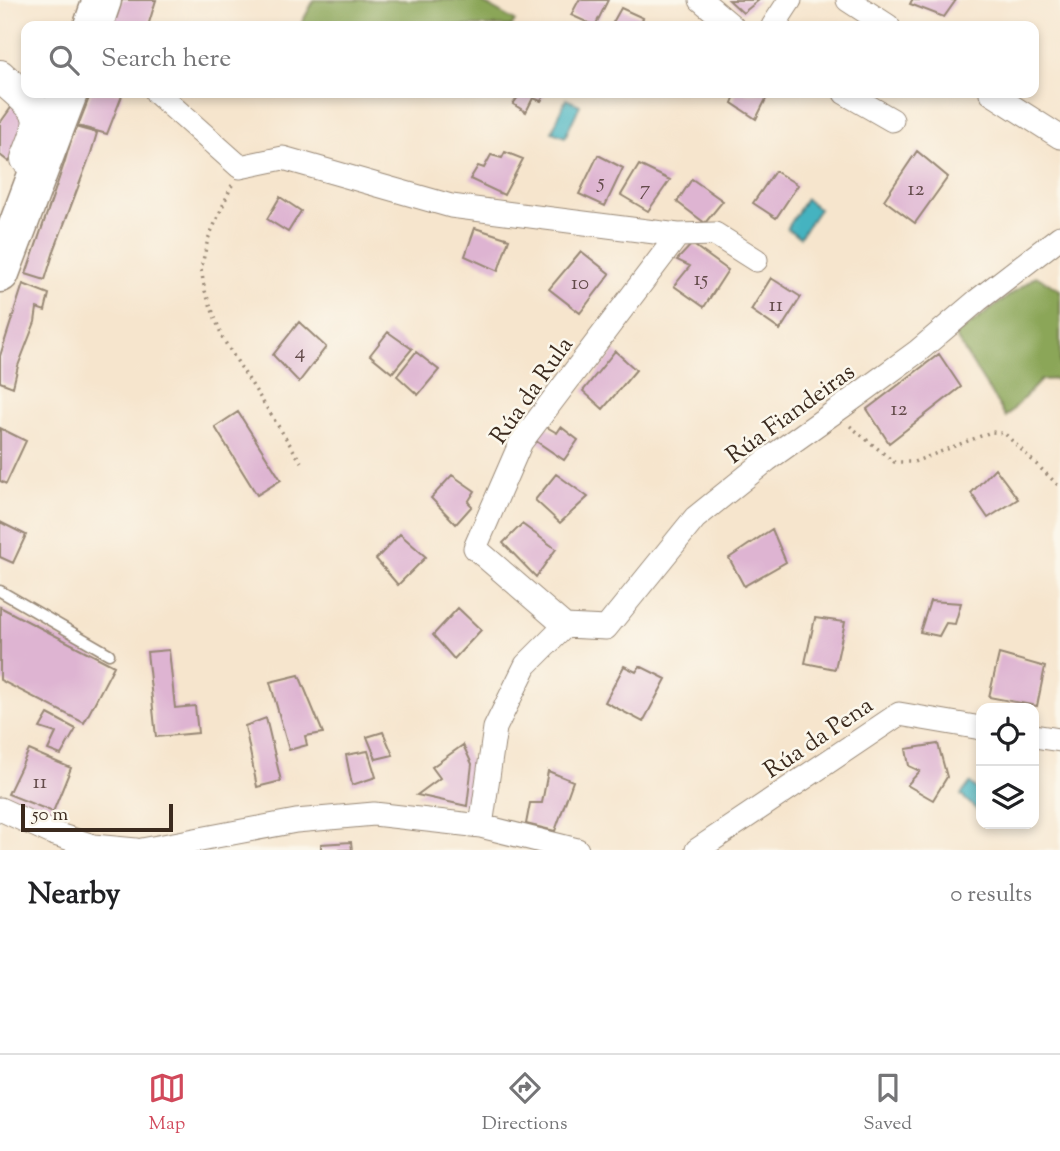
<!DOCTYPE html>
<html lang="en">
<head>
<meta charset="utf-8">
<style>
  :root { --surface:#fff; --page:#f2f2f2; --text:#202124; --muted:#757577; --line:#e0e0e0; --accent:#d1495b }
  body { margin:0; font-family:"Sorts Mill Goudy",serif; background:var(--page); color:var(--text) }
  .controls { position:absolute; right:21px; bottom:21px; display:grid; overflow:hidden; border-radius:14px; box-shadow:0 4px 10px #0003 }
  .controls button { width:63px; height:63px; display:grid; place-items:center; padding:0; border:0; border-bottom:2px solid var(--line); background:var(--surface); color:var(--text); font:35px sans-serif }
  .scale { position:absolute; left:21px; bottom:18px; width:152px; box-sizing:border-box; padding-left:7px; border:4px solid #3b2a1e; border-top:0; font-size:19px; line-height:24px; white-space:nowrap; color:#3b2a1e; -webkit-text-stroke:5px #fbf7ec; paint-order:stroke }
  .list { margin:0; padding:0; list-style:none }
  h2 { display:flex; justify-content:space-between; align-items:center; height:91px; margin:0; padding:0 28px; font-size:30px }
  h2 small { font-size:23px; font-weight:400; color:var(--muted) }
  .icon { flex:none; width:38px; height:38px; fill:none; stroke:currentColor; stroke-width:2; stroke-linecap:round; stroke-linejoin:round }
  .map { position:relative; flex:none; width:1060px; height:850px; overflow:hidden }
  .search { position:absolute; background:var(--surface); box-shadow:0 4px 10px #0003; left:21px; right:21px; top:21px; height:77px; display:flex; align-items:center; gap:18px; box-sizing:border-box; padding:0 24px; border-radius:14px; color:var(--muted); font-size:26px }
  .sheet { height:203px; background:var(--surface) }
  nav { display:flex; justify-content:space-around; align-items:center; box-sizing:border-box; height:98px; border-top:2px solid var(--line); background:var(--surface); font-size:19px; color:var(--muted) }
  nav a { display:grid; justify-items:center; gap:4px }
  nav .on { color:var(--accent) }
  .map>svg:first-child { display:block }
</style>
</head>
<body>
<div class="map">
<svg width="1060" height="850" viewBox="0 0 1060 850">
  <rect width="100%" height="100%" fill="#fbf7ec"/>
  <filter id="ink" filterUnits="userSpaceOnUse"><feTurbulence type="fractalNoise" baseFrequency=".0143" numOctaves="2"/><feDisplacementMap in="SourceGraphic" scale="14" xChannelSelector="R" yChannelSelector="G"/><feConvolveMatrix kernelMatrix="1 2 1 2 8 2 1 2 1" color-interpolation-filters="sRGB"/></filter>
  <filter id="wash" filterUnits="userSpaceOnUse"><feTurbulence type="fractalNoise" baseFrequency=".00686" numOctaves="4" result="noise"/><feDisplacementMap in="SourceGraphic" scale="28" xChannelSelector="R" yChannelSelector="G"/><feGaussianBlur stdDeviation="1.57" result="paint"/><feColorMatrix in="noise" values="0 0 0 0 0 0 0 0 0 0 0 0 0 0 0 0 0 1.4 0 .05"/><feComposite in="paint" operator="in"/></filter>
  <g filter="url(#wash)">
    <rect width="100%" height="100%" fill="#f6e5cd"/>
    <path fill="#8ba659" stroke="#63683c" stroke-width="2" d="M314,0h164l37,21 -3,5h-212z
      M1036,276l24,14v89l-19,1 -35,37 -51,-81z"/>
    <path fill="#45b3c0" stroke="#406e6f" stroke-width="2" d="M566,99l14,6 -15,32 -13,-5z
      M806,199l13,10 -19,28 -13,-8z
      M970,783l11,11v20l-20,-19z"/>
    <g id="blocks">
      <path fill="#deb4d2" d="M122,0h34l-8,26h-36z
        M579,0h29l-13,26 -24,-11z
        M729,0h30l-16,13z
        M912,0h44l-12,17 -34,-13z
        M621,8l22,10 -4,8h-28z
        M91,93h32l-16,41 -29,-8z
        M521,93h25l-5,8 -8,-3 -7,14 -13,-8z
        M736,93h33l-13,26 -24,-16z
        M13,105l17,14 -10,26 -11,17 -9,-7v-32z
        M75,127l22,6 -6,20 -37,98 -9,29 -19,-6 38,-110z
        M917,151l31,26 -33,46 -31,-23z
        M505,152l18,7 -19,36 -34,-16 8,-13 6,2 7,-13 11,3z
        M598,155l25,13 -18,38 -26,-12z
        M639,165l31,15 -22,31 -27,-16z
        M775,171l23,14 -22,33 -23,-15z
        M692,179l31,22 -18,22 -28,-21z
        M280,197l21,14 -13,21 -21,-13z
        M475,228l34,11 -11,32 -33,-15z
        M692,244l36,26 -24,37 -30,-21 16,-20 -13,-6z
        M581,251l29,23 -30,39 -31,-24z
        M771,278l30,19 -21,33 -29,-20z
        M23,284l26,10 -4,17 -8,-3 -2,14 -17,44 -5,21 -13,-5v-26z
        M299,322l27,25 -27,35 -26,-27z
        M388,332l24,17 -20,24 -22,-18z
        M615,351l21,19 -33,39 -20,-18z
        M416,352l23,18 -21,25 -21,-19z
        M939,354l22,33 -72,56 -22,-34z
        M238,412l43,68 -24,15 -42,-68z
        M545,426l12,7 4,-6 17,13 -14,20 -31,-21z
        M0,428l26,13 -20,43 -6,-3z
        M995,468l23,31 -30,19 -17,-25z
        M556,474l32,23 -28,26 -25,-23z
        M452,475l23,16 -7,11 4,4 -16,18 -25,-26z
        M0,522l26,13 -13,28 -13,-6z
        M522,524l34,25 -20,28 -33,-34z
        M772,529l14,33 -42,24 -15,-28z
        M400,534l26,23 -28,28 -22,-26z
        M930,601l31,2 -6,21 -9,-1 -7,13 -19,-4z
        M0,607l114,59 -30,57 -84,-43z
        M458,608l23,22 -27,29 -21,-24z
        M815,618l30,4 -10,47 -30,-6z
        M169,650l6,58 20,-2 3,27 -42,4 -9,-85z
        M999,654l46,13 -8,39 -48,-9z
        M624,666l12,6 4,-6 26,13 -23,43 -38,-20z
        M299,675l24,58 -18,3 2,9 -18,5 -19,-68z
        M48,714l28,15 -15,26 -13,-5 8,-17 -16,-5z
        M266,718l15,63 -24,6 -12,-61z
        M383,732l10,23 -17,4 -9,-22z
        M938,744l9,33 -14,23 -26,-15 13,-14 -11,-5 -3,-17z
        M463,745l9,19 -5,42 -50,-11 23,-17 -8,-11z
        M29,750l42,18 -18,44 -45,-18z
        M368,751l8,26 -24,8 -6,-30z
        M548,771l25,10 -18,50 -29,-7 4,-21h12z
        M351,842l1,8h-31v-6z"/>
    </g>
  </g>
  <g filter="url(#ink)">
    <use href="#blocks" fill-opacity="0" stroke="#988876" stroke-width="2"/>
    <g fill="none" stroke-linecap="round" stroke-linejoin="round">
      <defs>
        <path id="lane" d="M0,591l109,63"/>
        <path id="street" d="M701,0l31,26
          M848,0l40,26
          M773,26l17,-26
          M157,93l83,74 43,-9 168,48 227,29 37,-1 41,26
          M845,93l47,27
          M991,93l69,44
          M565,626l41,2 89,-110 72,-58 76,-54 75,-55 60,-51 82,-63
          M565,626l-90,-78 46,-106 157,-207
          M1034,736l26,4
          M0,809l52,24 41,13 43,4
          M481,826l14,-98 31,-63 39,-39
          M142,850l154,-29 78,-7 107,12 96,24
          M697,850l202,-136 82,14"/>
        <path id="secondary" d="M0,76c10,10 34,27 38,40 3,12 -7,31 -11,43"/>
        <path id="highway" d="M93,26l9,-26
          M0,273l68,-180"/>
      </defs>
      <use href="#lane" stroke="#988876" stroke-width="13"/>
      <use href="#street" stroke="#988876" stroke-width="25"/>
      <use href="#secondary" stroke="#988876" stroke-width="34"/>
      <use href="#highway" stroke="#988876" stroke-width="41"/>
      <path stroke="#988876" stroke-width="3.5" stroke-dasharray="2 5" stroke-linecap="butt" d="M232,185l-24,54 -7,30 4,22 18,48 78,123
        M850,426l44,36h20l77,-30 13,1 56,54"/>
      <use href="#lane" stroke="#fff" stroke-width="10"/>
      <use href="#street" stroke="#fff" stroke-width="23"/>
      <use href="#secondary" stroke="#fff" stroke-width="32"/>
      <use href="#highway" stroke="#fff" stroke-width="38"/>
    </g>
  </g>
  <g text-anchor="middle" stroke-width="5" stroke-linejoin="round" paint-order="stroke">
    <g font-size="21" fill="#644c4b">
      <text x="601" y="188">5</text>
      <text x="645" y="195">7</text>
      <text x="916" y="195">12</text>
      <text x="701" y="285">15</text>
      <text x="580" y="289">10</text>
      <text x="776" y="311">11</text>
      <text x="300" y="358">4</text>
      <text x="899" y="415">12</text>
      <text x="40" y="788">11</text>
    </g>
    <g font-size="24" fill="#3b2a1e" stroke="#fbf7ec">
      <text transform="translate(531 390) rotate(-55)" y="8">Rúa da Rula</text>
      <text transform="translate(790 413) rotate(-36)" y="8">Rúa Fiandeiras</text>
      <text transform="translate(818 737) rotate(-34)" y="8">Rúa da Pena</text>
    </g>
  </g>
</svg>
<div class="controls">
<button><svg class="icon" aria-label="locate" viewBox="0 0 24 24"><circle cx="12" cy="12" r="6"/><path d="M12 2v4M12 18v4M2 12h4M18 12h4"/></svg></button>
<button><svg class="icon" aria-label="layers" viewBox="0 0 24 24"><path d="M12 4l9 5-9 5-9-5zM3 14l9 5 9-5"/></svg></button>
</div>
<div class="scale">50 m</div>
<div class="search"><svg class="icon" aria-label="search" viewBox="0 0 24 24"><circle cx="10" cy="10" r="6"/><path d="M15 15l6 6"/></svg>Search here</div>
</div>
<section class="sheet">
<h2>Nearby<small>0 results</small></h2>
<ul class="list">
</ul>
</section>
<nav>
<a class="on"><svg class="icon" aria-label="map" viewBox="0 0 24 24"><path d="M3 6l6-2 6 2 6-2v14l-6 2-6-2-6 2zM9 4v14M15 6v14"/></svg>Map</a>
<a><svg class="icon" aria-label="directions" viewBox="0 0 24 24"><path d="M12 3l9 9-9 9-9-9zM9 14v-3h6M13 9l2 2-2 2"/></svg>Directions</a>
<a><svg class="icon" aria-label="saved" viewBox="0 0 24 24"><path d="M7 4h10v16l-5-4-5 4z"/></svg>Saved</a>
</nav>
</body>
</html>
